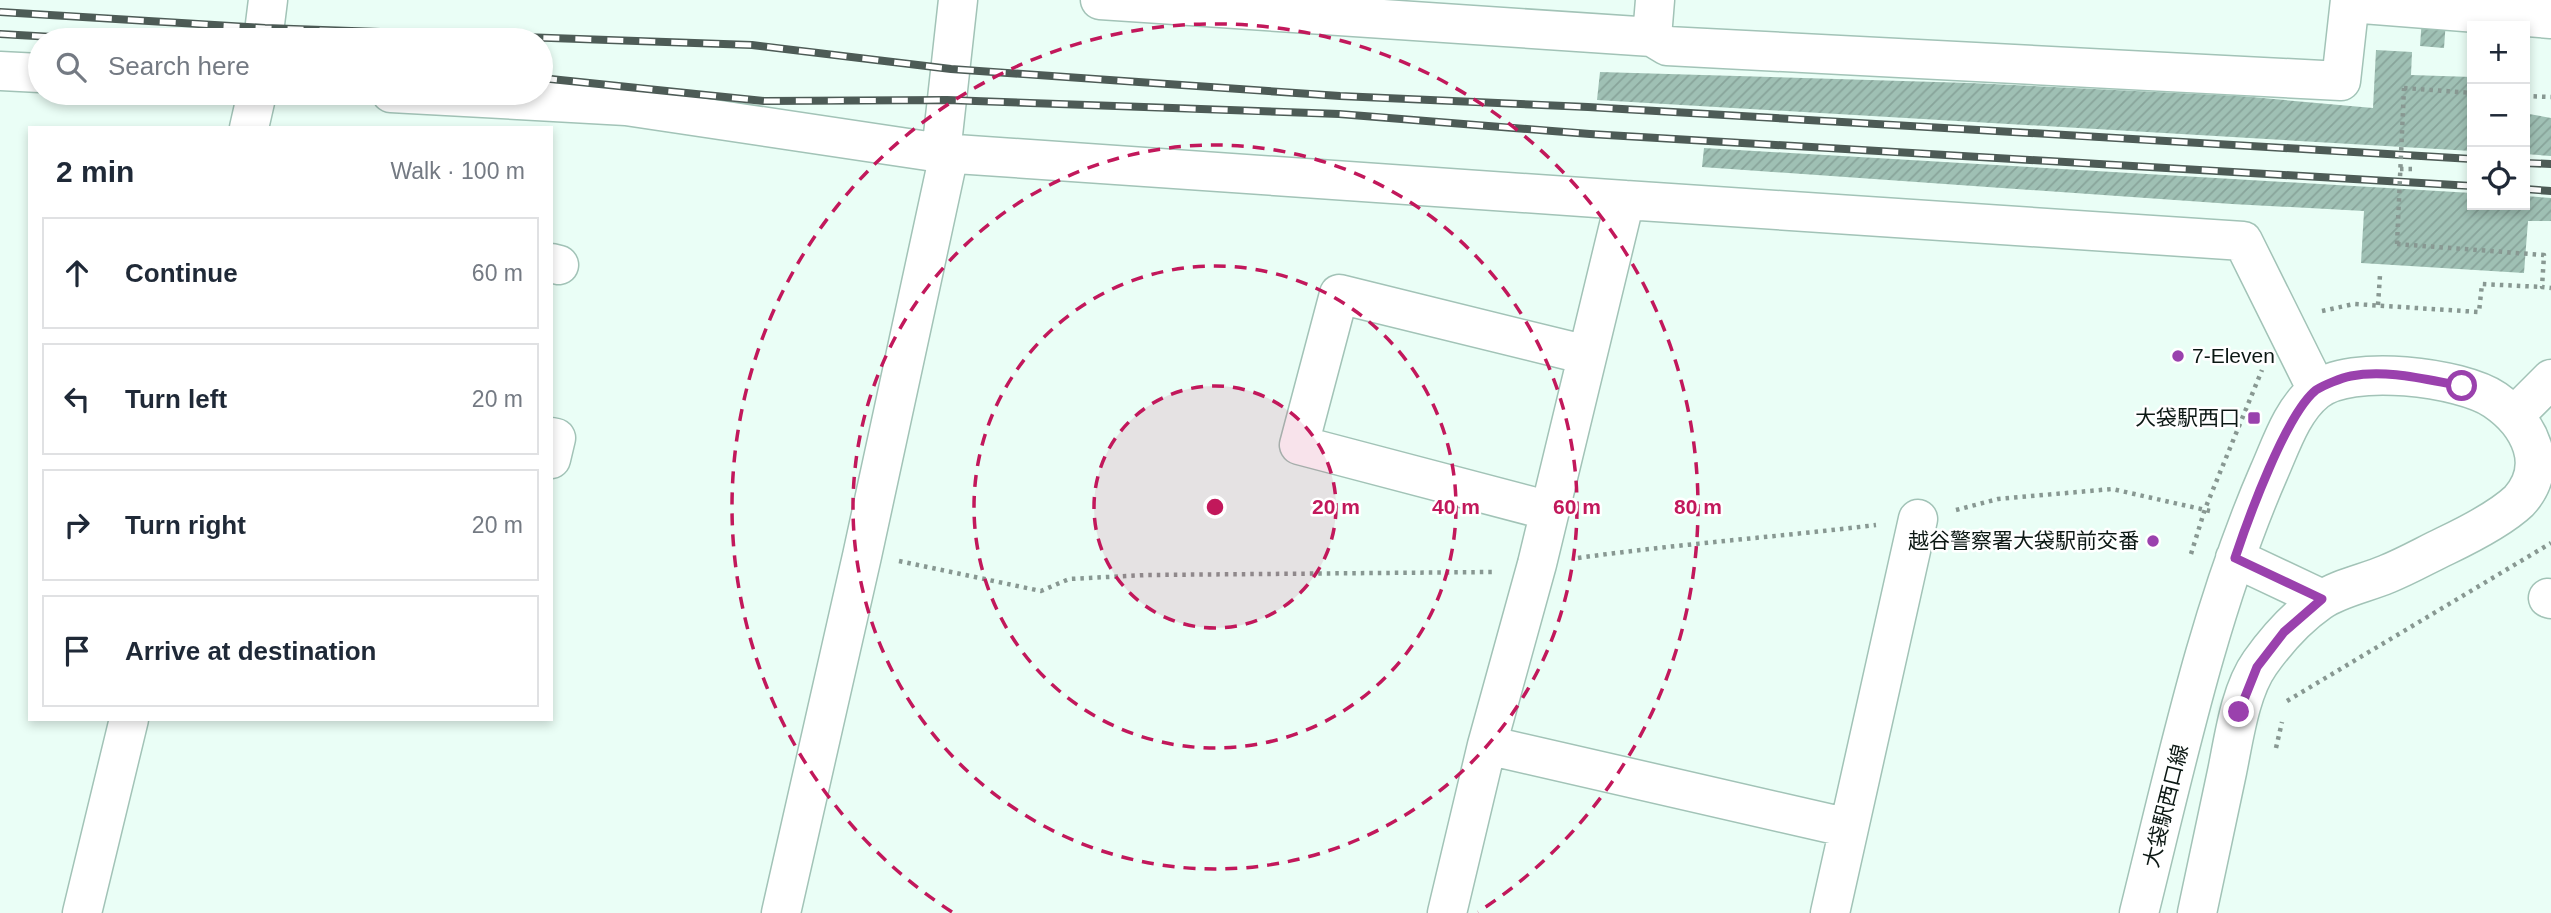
<!DOCTYPE html>
<html lang="en">
<head>
<meta charset="utf-8">
<style>
  :root { --surface:#fff; --page:#f6f6f7; --text:#1f2937; --muted:#747a83; --line:#e0e1e3 }
  body { margin:0; font-family:Arial,"Noto Sans JP",sans-serif; background:var(--page); color:var(--text) }
  .controls { position:absolute; right:21px; top:21px; display:grid; overflow:hidden; border-radius:0px; box-shadow:0 4px 10px #0003 }
  .controls button { width:63px; height:63px; display:grid; place-items:center; padding:0; border:0; border-bottom:2px solid var(--line); background:var(--surface); color:var(--text); font:35px sans-serif }
  .stop { position:absolute; width:21px; height:21px; margin:-16px; border:5px solid #9a41ad; border-radius:50%; background:#fff }
  .stop.end { background:#9a41ad; border-color:#fff; box-shadow:0 2px 7px #0008 }
  .list { margin:0; padding:0; list-style:none }
  h2 { display:flex; justify-content:space-between; align-items:center; height:91px; margin:0; padding:0 28px; font-size:30px }
  h2 small { font-size:23px; font-weight:400; color:var(--muted) }
  .list li { display:grid; grid-template-columns:46px 1fr auto; gap:21px; align-items:center; box-sizing:border-box; height:112px; margin:0 14px 14px; padding:0 14px; border:2px solid var(--line); border-radius:0px }
  .list b { display:block; font-size:26px; white-space:nowrap }
  .list em { font-size:23px; font-style:normal; color:var(--muted) }
  .icon { flex:none; width:38px; height:38px; fill:none; stroke:currentColor; stroke-width:2; stroke-linecap:round; stroke-linejoin:round }
  .map { position:relative; flex:none; width:2551px; height:913px; overflow:hidden }
  .search { position:absolute; background:var(--surface); box-shadow:0 4px 10px #0003; left:28px; top:28px; width:525px; height:77px; display:flex; align-items:center; gap:18px; box-sizing:border-box; padding:0 24px; border-radius:38px; color:var(--muted); font-size:26px }
  .panel { position:absolute; background:var(--surface); box-shadow:0 4px 10px #0003; left:28px; top:126px; width:525px; height:595px; border-radius:0px }
  .map>svg:first-child { display:block }
</style>
</head>
<body>
<div class="map">
<svg width="2551" height="913" viewBox="0 0 2551 913">
  <defs>
    <pattern id="building-hatch" width="6" height="6" patternUnits="userSpaceOnUse" patternTransform="scale(1.75)"><rect width="6" height="6" fill="#9fc0b4"/><path d="M-1 1l2-2M0 6l6-6M5 7l2-2" fill="none" stroke="#88a49a"/></pattern>
  </defs>
  <rect width="100%" height="100%" fill="#eafef6"/>
  <path fill="url(#building-hatch)" d="M2422,18l24,2 -2,28 -24,-2z
    M2376,50l36,2 -1,23 61,2v74l-875,-51 3,-28 370,11 270,13 133,12z
    M2525,79h3l1,35 22,4v38l-26,-2z
    M1704,148l768,45v12h53v-9l26,2v23h-23l-4,52 -163,-10 3,-52 -132,-7 -530,-37z"/>
  <g fill="none" stroke-linecap="round" stroke-linejoin="round">
    <defs>
      <path id="minor" d="M1100,0l552,37
        M1655,0l-3,37 15,9 674,35 9,-81
        M2350,3l201,16
        M263,40l5,-40
        M0,71l40,2
        M391,93l235,13 315,47 684,47 -88,364 -50,181 -40,168
        M249,128l8,-35
        M1625,200l618,41 74,149
        M551,263l8,2
        M2515,415l36,-36
        M551,437l5,1 -5,21
        M1550,511l-251,-66 40,-151 248,61
        M2235,558l87,41
        M2548,598l3,1
        M1487,745l362,83 69,-309
        M82,913l47,-194
        M781,913l81,-357 84,-388 -5,-15 17,-153
        M1830,913l19,-85
        M2139,913c37,-148 69,-301 130,-441 12,-27 23,-62 47,-81 34,-28 145,-14 179,9 35,24 56,66 24,101 -19,18 -51,34 -74,45 -19,9 -38,20 -58,28 -21,9 -48,14 -67,27 -23,16 -43,38 -60,62 -20,28 -26,75 -33,109 -10,47 -20,94 -30,141"/>
    </defs>
    <use href="#minor" stroke="#a2c3b7" stroke-width="41"/>
    <path stroke="#889892" stroke-width="4.5" stroke-dasharray="3.5 5" stroke-linecap="butt" d="M2404,88l68,5
      M2525,96l26,1
      M2400,169h13
      M2397,244l147,11 -2,32 9,1
      M2378,305l2,-30
      M2322,311l32,-7 125,8 3,-28 60,3
      M1956,510l42,-11 114,-10 98,22
      M2191,554l14,-45 57,-139
      M1578,558c99,-14 199,-21 298,-33
      M899,561l142,30 28,-12 77,-4 348,-3
      M2287,701l264,-158
      M2276,748l6,-26"/>
    <use href="#minor" stroke="#fff" stroke-width="38"/>
    <defs>
      <path id="rail" d="M0,12l265,16 487,17 199,24 389,27 248,11 884,52
        M0,34l106,6
        M541,78l223,23 183,-1 392,14 251,20 882,52
        M2525,163l26,1
        M2525,189l26,2"/>
    </defs>
    <use href="#rail" stroke="#4d5b56" stroke-width="8"/>
    <use href="#rail" stroke="#fff" stroke-width="5" stroke-dasharray="16" stroke-linecap="butt"/>
    <path stroke="#889892" stroke-width="4.5" stroke-dasharray="3.5 5" stroke-linecap="butt" d="M2397,244l7,-156"/>
  </g>
  <g fill="none" stroke-linecap="round" stroke-linejoin="round">
    <path stroke="#9a41ad" stroke-width="9" d="M2239,712l18,-45 27,-35 38,-33 -87,-41c13,-39 51,-144 81,-168 8,-5 25,-12 35,-14 36,-7 76,4 111,10"/>
  </g>
  <circle cx="1215" cy="507" r="121" fill="#c2185b" fill-opacity=".12"/>
  <g fill="none" stroke="#c2185b" stroke-width="3.5" stroke-dasharray="12 9">
    <circle cx="1215" cy="507" r="121"/>
    <circle cx="1215" cy="507" r="241"/>
    <circle cx="1215" cy="507" r="362"/>
    <path d="M952 912A483 483 0 1 1 1478 912"/>
  </g>
  <g fill="#9a41ad" stroke="#fff" stroke-width="2.5">
    <circle cx="2178" cy="356" r="7"/>
    <rect x="2247" y="411" width="14" height="14" rx="3.5"/>
    <circle cx="2153" cy="541" r="7"/>
  </g>
  <g text-anchor="middle" stroke-width="5" stroke-linejoin="round" paint-order="stroke">
    <g font-size="21" fill="#0c1814" stroke="#fff" text-anchor="end">
      <text x="2192" y="363" text-anchor="start">7-Eleven</text>
      <text x="2240" y="425">大袋駅西口</text>
      <text x="2139" y="548">越谷警察署大袋駅前交番</text>
    </g>
    <g font-size="21" fill="#0c1814" stroke="#fff">
      <text transform="translate(2166 806) rotate(-76)" y="7">大袋駅西口線</text>
    </g>
  </g>
  <circle cx="1215" cy="507" r="10" fill="#c2185b" stroke="#fff" stroke-width="3.5"/>
  <g font-size="21" text-anchor="middle" font-weight="bold" fill="#c2185b" stroke="#fff" stroke-width="5" stroke-linejoin="round" paint-order="stroke">
    <text x="1336" y="514">20 m</text>
    <text x="1456" y="514">40 m</text>
    <text x="1577" y="514">60 m</text>
    <text x="1698" y="514">80 m</text>
  </g>
</svg>
<div class="controls">
<button>+</button>
<button>−</button>
<button><svg class="icon" aria-label="locate" viewBox="0 0 24 24"><circle cx="12" cy="12" r="6"/><path d="M12 2v4M12 18v4M2 12h4M18 12h4"/></svg></button>
</div>
<div class="stop" style="left:2462px;top:386px"></div>
<div class="stop end" style="left:2239px;top:712px"></div>
<div class="search"><svg class="icon" aria-label="search" viewBox="0 0 24 24"><circle cx="10" cy="10" r="6"/><path d="M15 15l6 6"/></svg>Search here</div>
<section class="panel">
<h2>2 min<small>Walk · 100 m</small></h2>
<ul class="list">
<li><svg class="icon" aria-label="ahead" viewBox="0 0 24 24"><path d="M12 20V5M6 11l6-6 6 6"/></svg><div><b>Continue</b></div><em>60 m</em></li>
<li><svg class="icon" aria-label="left" viewBox="0 0 24 24"><path d="M17 20v-9H6M10 6l-5 5 5 5"/></svg><div><b>Turn left</b></div><em>20 m</em></li>
<li><svg class="icon" aria-label="right" viewBox="0 0 24 24"><path d="M7 20v-9h11M14 6l5 5-5 5"/></svg><div><b>Turn right</b></div><em>20 m</em></li>
<li><svg class="icon" aria-label="arrive" viewBox="0 0 24 24"><path d="M6 21V4h12l-3 4 3 4H6"/></svg><div><b>Arrive at destination</b></div></li>
</ul>
</section>
</div>
</body>
</html>
